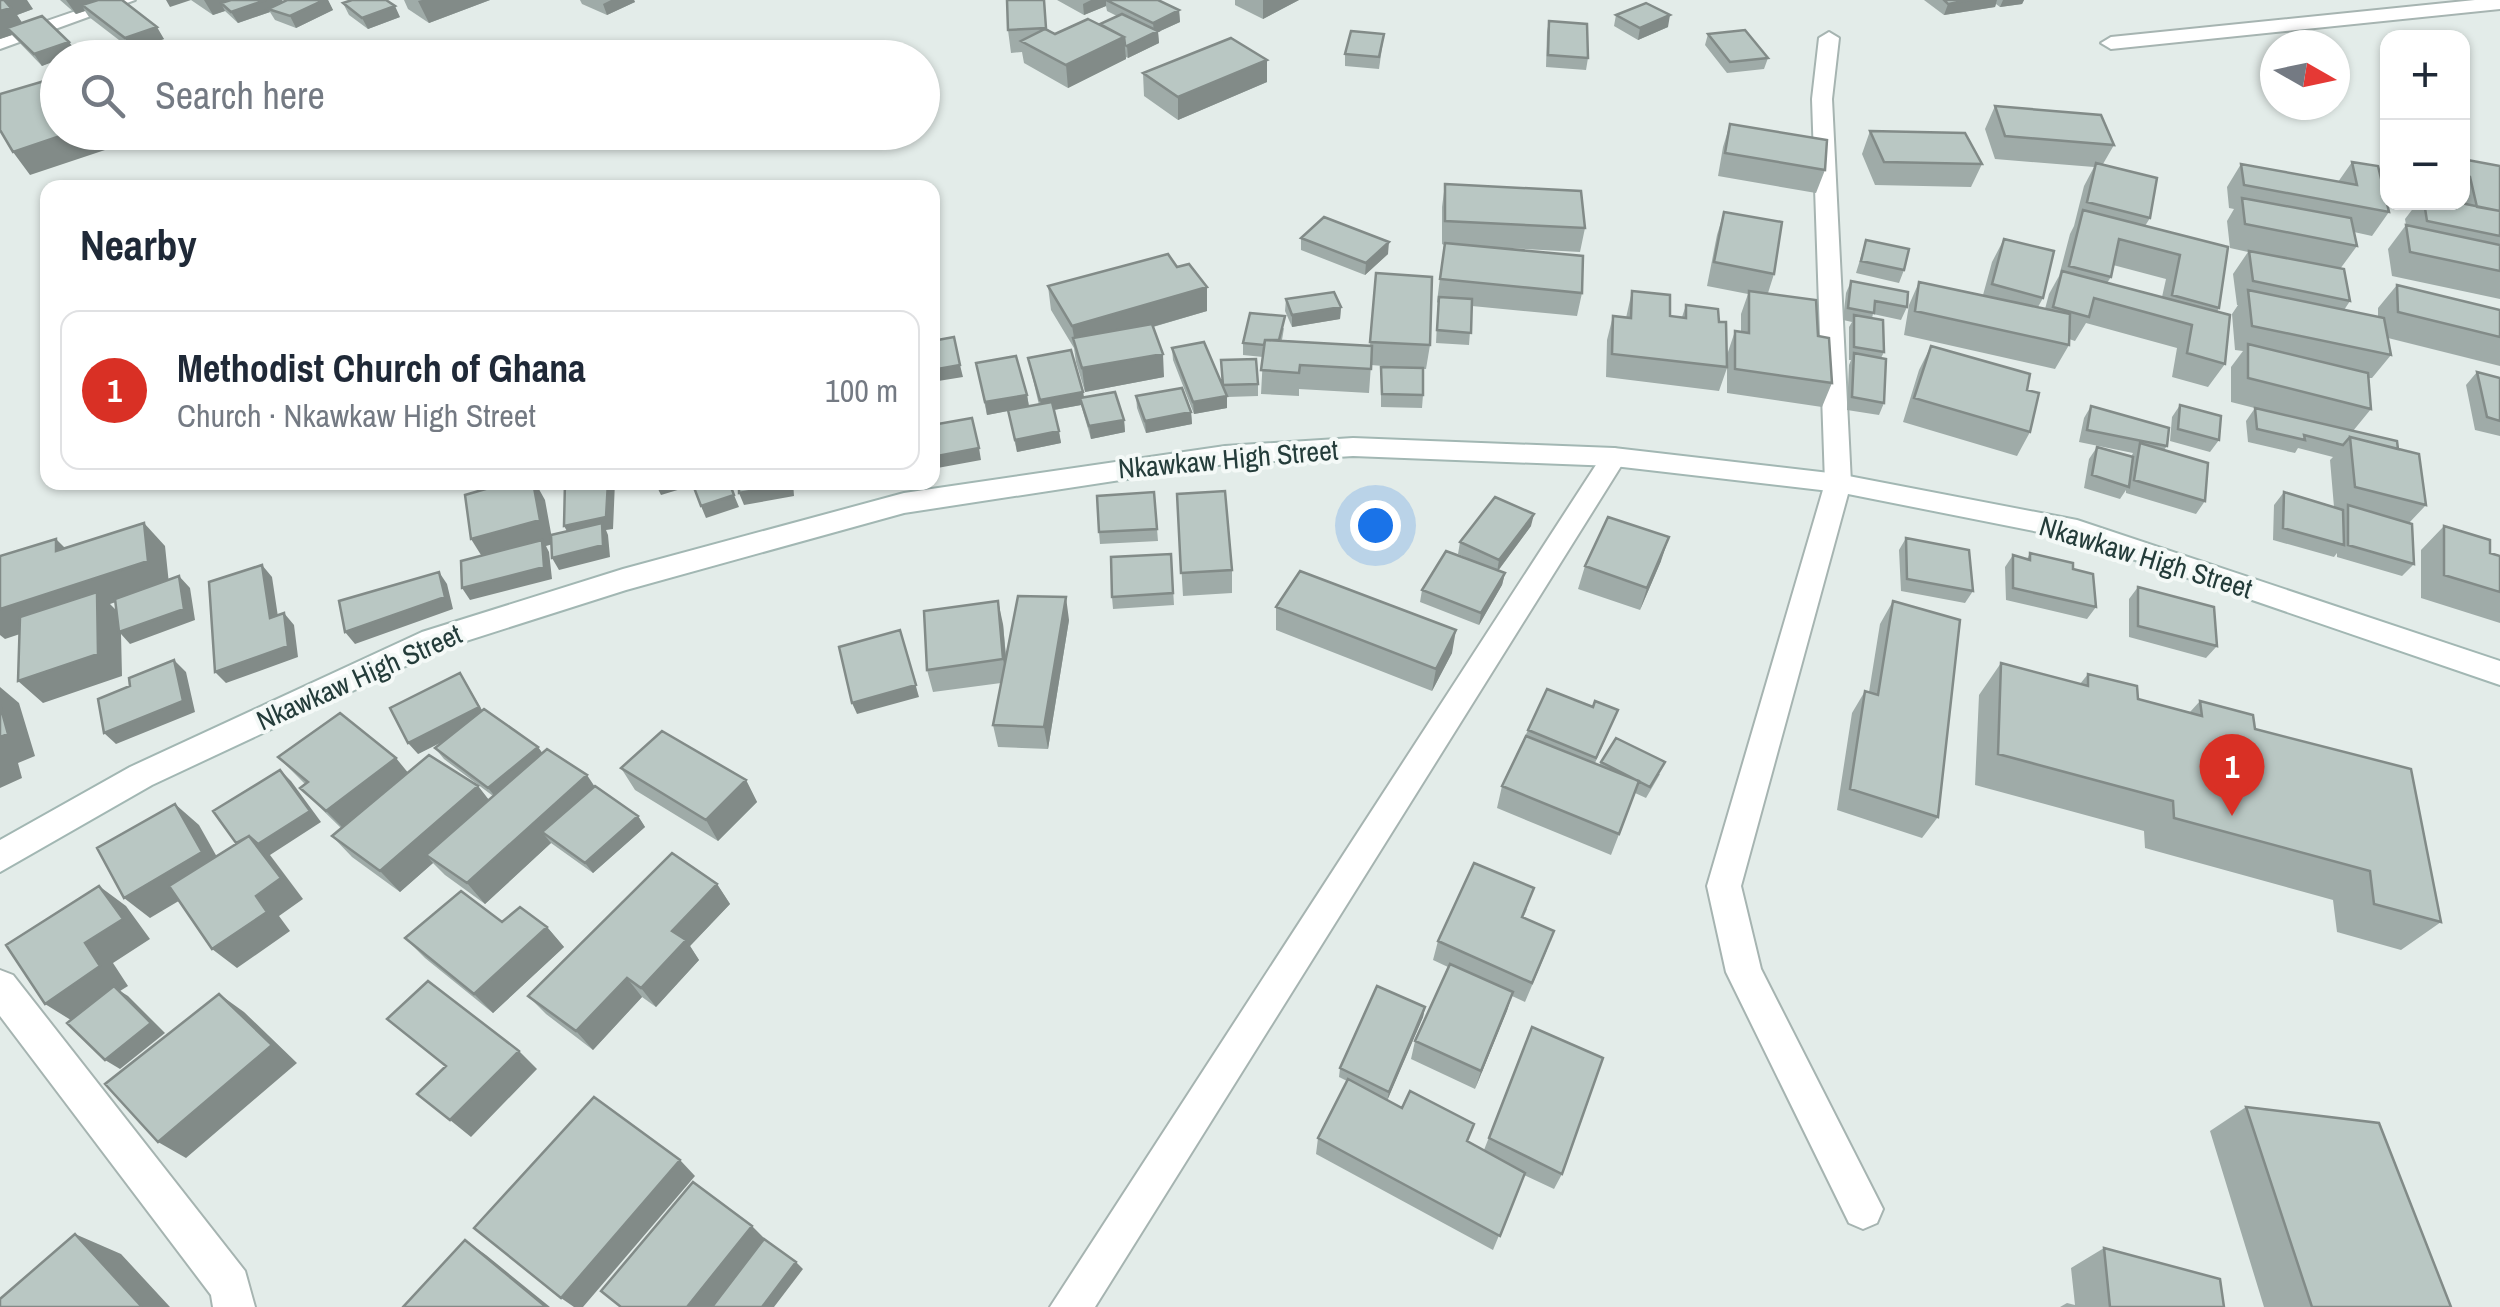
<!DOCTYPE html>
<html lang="en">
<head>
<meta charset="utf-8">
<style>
  :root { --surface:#fff; --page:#f6f6f7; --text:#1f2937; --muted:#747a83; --line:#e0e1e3; --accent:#d93025 }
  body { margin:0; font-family:"Archivo Narrow",sans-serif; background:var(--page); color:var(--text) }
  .controls { position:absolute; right:30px; top:30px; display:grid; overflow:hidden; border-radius:20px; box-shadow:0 2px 8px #0004 }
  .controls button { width:90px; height:90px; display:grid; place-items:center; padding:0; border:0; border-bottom:2px solid var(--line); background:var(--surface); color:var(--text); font:50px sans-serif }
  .compass { position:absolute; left:2260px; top:30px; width:90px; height:90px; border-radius:50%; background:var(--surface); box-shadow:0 2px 8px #0004; rotate:99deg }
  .you { position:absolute; left:1375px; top:525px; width:35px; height:35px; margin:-25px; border:8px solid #fff; border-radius:50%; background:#1a73e8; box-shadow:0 0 0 15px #1a73e833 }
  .badge { display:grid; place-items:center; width:65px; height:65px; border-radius:50%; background:var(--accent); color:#fff; font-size:32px; font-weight:700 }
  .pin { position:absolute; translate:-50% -82px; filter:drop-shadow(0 2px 5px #0008) }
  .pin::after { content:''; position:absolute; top:52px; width:35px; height:30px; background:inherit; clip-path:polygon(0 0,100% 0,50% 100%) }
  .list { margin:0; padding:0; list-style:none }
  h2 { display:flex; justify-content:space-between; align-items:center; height:130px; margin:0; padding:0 40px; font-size:42px }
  h2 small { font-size:32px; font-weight:400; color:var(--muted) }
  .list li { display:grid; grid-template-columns:65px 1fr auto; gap:30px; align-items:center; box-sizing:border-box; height:160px; margin:0 20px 20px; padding:0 20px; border:2px solid var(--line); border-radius:20px }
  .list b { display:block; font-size:38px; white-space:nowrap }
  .list p { margin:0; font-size:32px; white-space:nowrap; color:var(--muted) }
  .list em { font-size:32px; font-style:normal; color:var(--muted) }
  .icon { flex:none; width:55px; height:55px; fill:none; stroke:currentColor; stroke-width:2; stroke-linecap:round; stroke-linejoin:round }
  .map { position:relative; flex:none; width:2500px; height:1307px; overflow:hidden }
  .search { position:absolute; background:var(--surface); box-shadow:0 2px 8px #0004; left:40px; top:40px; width:900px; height:110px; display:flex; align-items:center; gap:25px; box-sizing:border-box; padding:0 35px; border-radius:55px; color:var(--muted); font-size:38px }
  .panel { position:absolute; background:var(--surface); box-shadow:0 2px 8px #0004; left:40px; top:180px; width:900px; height:310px; border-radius:20px }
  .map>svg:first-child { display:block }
</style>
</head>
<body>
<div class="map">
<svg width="2500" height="1307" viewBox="0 0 2500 1307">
  <rect width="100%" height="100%" fill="#e3ece9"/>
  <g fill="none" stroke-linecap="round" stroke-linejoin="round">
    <defs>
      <path id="street" d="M108,0h27l-135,49v-12z
        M2475,0h25v9l-389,40 -10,-6 10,-6z
        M1829,32l10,6 -7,61 19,384 -110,403 20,83 122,240 -6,14 -14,6 -14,-6 -123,-251 -19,-86 118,-403 -13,-384 7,-61z
        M1614,448l9,3 4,6 -4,6 -528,844h-45l555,-856z
        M0,970l13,5 232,296 10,36h-42l-2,-12 -211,-279z"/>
      <path id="secondary" d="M1353,438l261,10 224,26 239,46 423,141v24l-426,-146 -236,-47 -224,-26 -261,-10 -128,8 -321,49 -278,77 -182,58 -292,137 -152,87v-32l130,-73 292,-135 201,-63 281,-76 321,-47z"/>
    </defs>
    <use href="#street" stroke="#a6b4b1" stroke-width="4"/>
    <use href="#secondary" stroke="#a2b7b3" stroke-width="4"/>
    <use href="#street" fill="#fff" fill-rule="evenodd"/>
    <use href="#secondary" fill="#fff" fill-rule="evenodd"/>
  </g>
  <path fill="#9faba8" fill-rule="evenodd" d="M0,0l33,9 -16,6 5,8 47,19 8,11 -12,5h-7l-16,8 -30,-31 -12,4z
    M60,0h62l42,39 -32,11 -43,-33 -4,-6 -9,3z
    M191,0h91l1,2 4,-2h41l5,10 -37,18 -21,-8 -5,-8 -32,11 -13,-12 -12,4z
    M404,0h86l-61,23 -21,-14z
    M580,0h54l1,2 -28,13 -25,-11z
    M1007,0l48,34 45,-10 17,-8 -10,-5 -1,-5 -22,9 -27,-15h101l21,10 1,12 -22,10 1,11 -31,15 -2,-1v2l-58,29 -44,-25 -2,-11 -11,1 -3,-23z
    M1235,0h64l-36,19 -28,-14z
    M1924,0h100l-2,4 -22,3 -4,-3 -1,3 -51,8z
    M343,3l57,14 -32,12 -19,-14z
    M1616,15l52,12 -30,13 -24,-14z
    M1549,21l39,37 -2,12 -40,-3 1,-35z
    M1384,34l-5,35 -34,-3v-12z
    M1708,34l60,24 -4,11 -37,4 -22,-28z
    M1267,60v22l-89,38 -34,-24 -1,-23z
    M1995,106l119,39 -11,19 47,54 -5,8 83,21 -9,61 -2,4 8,52 -17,23 -36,-10 5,-29 -91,-25 -11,18 -6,-2v6l-14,24 -151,-34 5,-30 10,-23 64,13 9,-33 12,-23 39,59 -5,9 7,2 4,-15 10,-18 11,-42 4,-8 10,-40 10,-19 -99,-8 -10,-30zM2113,265l53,14 -4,18 -55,-14 4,-6z
    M1730,124l95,46 -9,23 -98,-17 5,-29z
    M1870,131l112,33 -11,23 -96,-2 -13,-31z
    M2462,159l38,7v133l-108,-23 -4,-27 18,-24 -1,-6 13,-17h38l8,2z
    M2352,162l37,50 -17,24 -18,-4 3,14 -17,23 10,32 -6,9 34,7v-9l19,-23 103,25v56l-112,-28 3,17 -19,23h-3l2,31 -18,22 45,18 28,56 -17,18 5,41 -12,12 -65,-19v-4l-3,4 -61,-17 1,-35 10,-13 50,15 -4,-47 3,-3 -35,-9 -3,5 -47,-11 -2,-21 9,-13 31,8 -55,-14v-35l12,-16 -8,-1 -3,-36 6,-9h-1l-4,-31 15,-22 -18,-4 -3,-27 7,-12 -5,-1 -2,-21 14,-23 97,18z
    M1445,184l140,44 -5,24 -93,-5 95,46 -5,23 -105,-10 -3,39 -33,-2 2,-40 -1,-1 7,-57 -2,-1v-37z
    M1724,212l50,62 -6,19 50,43 14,47 -10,24 -95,-14v-25l-8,23 -113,-14 1,-37 6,-24 13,2 6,-27 38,25 12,1 4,-12 33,17 8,33 8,-24 6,1v-18l7,-20 -41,-8 10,-51z
    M1301,238l87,16 -23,21 -64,-25z
    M1866,240l38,30 -5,13 -43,-10z
    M1376,273l54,72 -4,24h-3v26l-1,13 -41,-1v-40l27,1 -37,-3 -2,28 -70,-4v7l-38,-2 2,-37 -20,-2v-12l41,-15 -2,12 88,6z
    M1851,281l56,26 -6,13 -28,-6 -1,4 12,34 -3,6 3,45 -5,12 -32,-5 2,-45 2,-5h-2v-33l3,-5 -9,-2 3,-27z
    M1048,286l159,25 -54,16 11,50 -79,15 -9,-30 -2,-14 -23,-38z
    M1286,299l55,8 -1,12 -48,8 -7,-16z
    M1931,346l96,44 3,42 -13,24 -114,-34 16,-52z
    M1172,348l50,37 36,-1v12l-31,1v11l-33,6 -21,-54z
    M1028,358l55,34 1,6 40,22 1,12 -34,7 -10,-34 -27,5 7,33 -44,9 -9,-41 -21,4 -11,-52 51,32 2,11 10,-1z
    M2477,372l23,6v58l-25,-6 -9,-45z
    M1136,396l55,16 1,12 -46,9 -9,-25z
    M2180,405l39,35 -9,12 -40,-11 2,-24z
    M2091,406l76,40 -3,4 41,51 -9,13 -70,-21v-3l-6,9 -36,-11 5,-29 8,-12 34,10 2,-4 -54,-11 5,-24z
    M1154,492l4,49 -58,3 -1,-12z
    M1177,494l55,76v23l-49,3z
    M1531,526l-33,45 7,2 -3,12 -23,40 -59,-23 2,-12 52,-29 -16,-7 2,-12z
    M2444,526l46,27 10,3v67l-79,-25v-48z
    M1906,538l67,53 -8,12 -64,-12 -2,-41z
    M2030,553l66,54 -9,12 -81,-19 -1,-33 8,-12 14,4z
    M1171,554l3,51 -61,4 -1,-12z
    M1661,561l-21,49 -62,-21 7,-23z
    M2138,587l79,59 -11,12 -77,-21v-38z
    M1893,601l45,216 -16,21 -85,-28 15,-97 13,-22 4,1 11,-68z
    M1276,607l176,46 -20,38 -156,-61z
    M1069,620l-21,129 -50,-2 -5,-22 8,-42 -68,9 -6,-22 76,-46 3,32z
    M2001,663l79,21 8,-10 50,25 52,13 10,-11 55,28 186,193 -40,28 -64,-18 -4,-32 -188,-52 -1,-17 -169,-46 4,-90z
    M460,673l22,37 56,37 4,6 96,63 7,11 -52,46 -42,-30 -66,61 -40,-29 -12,-12 -33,29 -48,-35 -20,-21 9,-8 -41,-40 5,-4 -27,-27 130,15 70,14 11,14 4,-4 -49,-37 -9,-11 7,-6 -24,12z
    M1593,707l25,3 -23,53 4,2 2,-3 59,12 -14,24 -11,-5 -24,62 -114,-47 5,-22 26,-56z
    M621,768l125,12 11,22 -39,39 -83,-51z
    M717,884l13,20 -40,42 9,14 -43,47 -14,-10 -49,53 -47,-36 -18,-18z
    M1527,909l-4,9 24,32 -22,52 -13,-6 -37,93 -64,-30 4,-18 33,-74 -15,-7 5,-19z
    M502,922l45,5 17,20 -71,66 -68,-55 -20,-20z
    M1425,1007l-2,10 -36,83 97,50 48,-123 30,147 -8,15 -30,-14 -31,75 -177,-96 2,-16 29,-57 -8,-4 1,-9z
    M2246,1107l205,200h-187l-54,-176z
    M2104,1248l120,59h-164l7,-4 8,2 -4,-37z"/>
  <path fill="#828b88" d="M3,0h24l6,9 -16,6 10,15 -20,-2 5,7 -12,4v-28z
    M66,0h51l-35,5 3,6 -9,3z
    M166,0h25l-21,7z
    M204,0h50l-33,3 4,8 -12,4z
    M266,0h16l3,7 -17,2 2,3 -32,11 -7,-11z
    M324,0h4l5,10 -37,18 -6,-12z
    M422,0h68l-61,23 -11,-22z
    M611,0h23l1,2 -28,13 -4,-11z
    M1091,0h15v6l-22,9 -1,-11z
    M1263,0h36l-36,19z
    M1971,0h26l-2,7 -51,8 4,-11z
    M2003,0h21l-2,4 -22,3z
    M395,6l5,11 -32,12 -6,-11z
    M1179,10l1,12 -22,10 1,11 -31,15 -1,-12 27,-13 -1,-10z
    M1670,15l-2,12 -30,13 2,-12z
    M157,27l7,12 -32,11 -7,-12z
    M1124,37l2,22 -58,29 -2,-23z
    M69,42l8,11 -12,5h-7v2l-16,6 -8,-12z
    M1267,60v22l-89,38v-23z
    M72,132h39l9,13 -90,30 -17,-23z
    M1389,242l-1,12 -23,21 1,-12z
    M1207,287v24l-131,38 -4,-23z
    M1341,307l-1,12 -48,8v-12z
    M1163,354l1,23 -79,15 -3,-24z
    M960,365l3,12 -31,5v-12z
    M1083,392l2,12 -5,-6 1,7 -39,7 -2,-12z
    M1027,395l2,12 -42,8 -2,-13z
    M1227,396v12l-33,6 -1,-12z
    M1191,412l1,12 -46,9 -1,-12z
    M1124,420l1,12 -34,7 -2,-13z
    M1059,431l2,12 -44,9 -2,-12z
    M979,448l2,12 -49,9v-12z
    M533,482h2l10,18 8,44 -7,2 3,6 3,27 -82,21 -8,-12 24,-25 -15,-24z
    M608,482h7l-2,47 -7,1 2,5 2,22 -51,13 -7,-12 19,-20 -7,-12z
    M657,482h47l-43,13 -6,-12z
    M789,482h4l1,14 -50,9 -5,-12z
    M734,495l5,12 -33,11 -5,-12z
    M1534,514l-3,12 -34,46 2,-12z
    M144,523l21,23 4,38 -59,20 10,10 1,17 63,-22 -5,-33 11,12 5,32 -65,24 -9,-10 1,42 -79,27 -25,-22 80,-27v-46l-93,31 -5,-4v-26l148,-48z
    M1669,537l-8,24 -21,49 7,-22z
    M56,539l23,23 -23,-11z
    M262,565l10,12 8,53 -10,-12z
    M439,572l8,12 6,25 -98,35 -10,-12z
    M1505,573l-3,12 -23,40 2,-12z
    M1066,597l3,23 -21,129 -4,-22z
    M998,601l5,23 5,58 -5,-23z
    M284,613l10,12 4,32 -72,26 -11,-11z
    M900,630l19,67 -62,17 -5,-11z
    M1456,630l-4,23 -20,38 4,-22z
    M174,660l12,12 9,40 -79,32 -12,-11z
    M460,673l27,46 -69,35 -10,-11z
    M0,687l19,16 16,53 -17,7 4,15 -22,10z
    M538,747l8,11 -49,41 -9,-11z
    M396,758l18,22 -67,52 -21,-21z
    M280,770l11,11 30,41 -51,33 33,44 -24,17 11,15 -53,37 -25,-19 44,-53 -7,-60z
    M587,775l14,21 -59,36 9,11 -66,61 -18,-21z
    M746,780l11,22 -39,39 -12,-21z
    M478,786l17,22 -69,47 7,8 -33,29 -20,-21z
    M175,804l24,21 27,48 -76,45 -26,-20z
    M638,816l7,11 -52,46 -8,-10z
    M717,884l13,20 -40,42 9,14 -43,47 -15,-19 31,-57z
    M99,886l27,20 24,33 -37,24 15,23 -8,5 8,5 37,37 -45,36 -15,-9 -31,-38 -29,-18z
    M547,927l17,20 -71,66 -19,-19z
    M627,978l15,19 -49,53 -17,-19z
    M1513,992l-6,19 -32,78 6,-18z
    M219,994l25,18 53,51 -111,95 -28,-16z
    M1425,1007l-2,10 -36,84 2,-9z
    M519,1051l18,18 -66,68 -21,-17z
    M680,1160l15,16 -112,131h-9l-13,-9z
    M752,1226l14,14 -53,67h-26z
    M75,1234l46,20 49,53h-28z
    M465,1240l21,15 64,52h-4z
    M796,1262l7,7 -29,38h-12z"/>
  <path fill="#b9c7c3" stroke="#828b88" stroke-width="2.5" d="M0,0h4l7,8 -11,3z
    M98,0h24l35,27 -32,11 -43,-33z
    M231,0h35l-35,12 -10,-9z
    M287,0h37l-34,16 -22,-7z
    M352,0h34l9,6 -33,12 -19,-15z
    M1007,0h37l2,28 -38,2z
    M1106,0h52l21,10 -26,13z
    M1944,0h27l-23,4z
    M1646,3l24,12 -30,13 -24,-13z
    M1122,14l36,17 -31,15 -2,-1 -1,-8 -24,-13z
    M42,16l27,26 -35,12 -27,-26z
    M1088,19l36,18 -58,28 -45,-24 24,-12 10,5z
    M1549,21l38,3 1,34 -40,-3z
    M1745,30l23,28 -38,4 -22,-28z
    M1351,31l33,3 -5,23 -34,-3z
    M1231,38l36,22 -89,37 -35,-24z
    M58,77v55h14l-59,20 -13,-22v-36z
    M1995,106l106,9 13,30 -109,-9z
    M1730,124l97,16 -2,30 -100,-17z
    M1870,131l95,2 17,31 -98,-2z
    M2462,159l38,7v45l-23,-4 -7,-30 -8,-1z
    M2352,162l26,4 11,46 -145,-27 -3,-21 116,21z
    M2096,163l61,15 -7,40 -63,-16z
    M1445,184l136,7 4,37 -140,-7z
    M2242,198l109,20 6,28 -112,-22z
    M2424,202h32l44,9v25l-73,-15z
    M2083,210l145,37 -9,61 -47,-13 8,-40 -61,-16 -8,38 -42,-11z
    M1724,212l58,10 -8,52 -60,-12z
    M1324,217l65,25 -23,21 -65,-25z
    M2406,225l94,20v26l-90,-19z
    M2004,239l50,12 -11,47 -51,-14z
    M1866,240l43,9 -5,21 -43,-9z
    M1445,243l138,13 -1,37 -142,-14z
    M2249,251l95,18 6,32 -97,-20z
    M1168,254l9,13 12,-3 18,23 -135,39 -24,-40z
    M2062,271l168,44 -5,49 -38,-11 5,-28 -98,-27 -5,19 -36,-10z
    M1376,273l56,4 -2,68 -60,-3z
    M1851,281l57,11 -1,15 -32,-6 -1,12 -26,-5z
    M1919,282l151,32 -1,31 -154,-34z
    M2397,285l103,25v27l-102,-25z
    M2248,290l136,28 7,37 -139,-29z
    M1632,291l38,4v21l16,2v-13l32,4 1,13h7l1,45 -115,-13 1,-38 18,2z
    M1749,291l67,9 2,36 11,2 3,45 -97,-14v-38l14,2z
    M1334,292l7,15 -49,8 -6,-16z
    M1439,297l33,2 -1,34 -34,-3z
    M1250,313l35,3 -6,24h-14l-1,5 -21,-2z
    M1854,315l29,5 1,32 -30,-5z
    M1152,324l11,30 -81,14 -9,-30z
    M954,337l6,28 -28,5v-29z
    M1265,340l107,6 -1,23 -71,-4 -1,8 -38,-3z
    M1204,342l23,54 -34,6 -21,-54z
    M2248,344l120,29 3,36 -123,-31z
    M1931,346l99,28 -3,16 12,3 -9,39 -116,-34z
    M1071,350l12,42 -43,8 -12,-42z
    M1854,353l32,6 -2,44 -32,-6z
    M1016,356l11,39 -42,7 -9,-39z
    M1256,359l2,25 -35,1 -2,-25z
    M1381,367l42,1v27l-41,-1z
    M2477,372l23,6v43l-13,-4z
    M1182,388l9,24 -46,9 -9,-25z
    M1115,392l9,28 -35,6 -9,-28z
    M1052,402l7,29 -44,9 -7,-30z
    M2180,405l41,11 -2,24 -41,-11z
    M2091,406l78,22 -2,18 -80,-16z
    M2255,408l142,33 1,8 -48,-12 -7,8 -39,-10 1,5 -48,-11z
    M972,418l7,30 -47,9v-32z
    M2350,437l69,17 7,51 -71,-18z
    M2140,443l68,20 -3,38 -71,-21z
    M2097,447l36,10 -4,30 -37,-12z
    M510,482h23l7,38 -69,19 -6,-44z
    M565,482h43l-2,35 -42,9z
    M700,482h29l5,13 -33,11 -8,-21z
    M739,482h50l1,2 -51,9z
    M1225,491l7,79 -51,3 -4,-79z
    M1154,492l3,37 -58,3 -2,-36z
    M2284,492l59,18 1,35 -61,-17z
    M1495,497l39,17 -35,46 -39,-18z
    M2348,505l64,19 2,40 -66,-19z
    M1608,517l61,20 -22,51 -62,-22z
    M144,523l4,38 -148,48v-53l56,-17v12z
    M602,523l1,22 -51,13 -1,-23z
    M2444,526l46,14v13l10,3v36l-56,-17z
    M1906,538l63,12 4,41 -66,-12z
    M542,540l2,27 -82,21 -1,-27z
    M1446,551l59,22 -24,40 -59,-23z
    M2030,553l43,10v6l20,5 3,33 -83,-19v-33l17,5z
    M1171,554l2,39 -61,4 -1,-40z
    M262,565l8,53 14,-5 4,33 -73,26 -6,-90z
    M1300,571l156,59 -20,39 -160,-62z
    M439,572l6,25 -100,35 -6,-31z
    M179,576l5,33 -65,23 -4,-33z
    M2138,587l76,20 3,39 -79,-20z
    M97,592l1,62 -80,27 2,-64z
    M1018,596l48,1 -22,130 -51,-2z
    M998,601l5,58 -76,11 -3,-59z
    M1893,601l67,19 -22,197 -88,-28 15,-98 13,4z
    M900,630l16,55 -64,18 -13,-56z
    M174,660l9,41 -79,32 -6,-34 32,-13 -1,-8z
    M2001,663l87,23v-12l49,12 1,13 64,17 -2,-15 53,14 2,14 156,40 30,153 -67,-18 -4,-33 -196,-53 -1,-17 -175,-47z
    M460,673l19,34 -71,36 -18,-35z
    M1547,689l46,18 2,-6 23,9 -22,48 -68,-28z
    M0,705l8,29 -8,3z
    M484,709l54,38 -50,41 -53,-40z
    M340,713l56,45 -70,53 -26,-23 8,-6 -30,-25z
    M662,731l84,49 -40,40 -85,-52z
    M1526,736l113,45 -20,53 -117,-48z
    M1616,738l49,24 -15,25 -49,-25z
    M547,749l40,26 -120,108 -41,-28z
    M429,755l49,31 -98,85 -48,-35z
    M280,770l30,41 -52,33 -9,-8 -13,7 -23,-32z
    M595,786l43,30 -53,47 -43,-31z
    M175,804l27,48 -78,46 -27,-50z
    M249,836l32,42 -25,18 11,16 -55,37 -43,-63z
    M672,853l45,31 -45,47 14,9 -45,48 -14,-10 -51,53 -48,-35z
    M1474,863l60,25 -12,29 32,14 -22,52 -94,-42z
    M99,886l24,33 -38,24 15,23 -55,38 -39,-59z
    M461,891l41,31 18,-15 27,20 -73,67 -69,-56z
    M1450,964l63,28 -32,79 -66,-30z
    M428,981l91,70 -69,69 -33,-26 29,-28 -59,-47z
    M114,986l37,37 -46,37 -38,-37z
    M1377,986l48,21 -36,85 -49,-24z
    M219,994l53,51 -114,97 -53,-58z
    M1532,1027l71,31 -41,116 -73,-36z
    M1348,1079l54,29 8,-17 64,33 -7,17 58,32 -25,63 -182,-98z
    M594,1097l86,63 -119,138 -87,-70z
    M2246,1107l133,16 72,184h-139z
    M693,1182l59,44 -65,81h-66l-20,-16z
    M75,1234l67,73h-142v-8z
    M764,1239l32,23 -34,45h-50z
    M465,1240l81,67h-143z
    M2104,1248l116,31 4,28h-114z"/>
  <g text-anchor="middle" stroke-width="8" stroke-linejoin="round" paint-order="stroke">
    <g font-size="28" fill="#243c3a" stroke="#f4f9f7">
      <text transform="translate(1228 459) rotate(-5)" y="10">Nkawkaw High Street</text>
      <text transform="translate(2146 557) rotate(17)" y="10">Nkawkaw High Street</text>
      <text transform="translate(359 677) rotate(-24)" y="10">Nkawkaw High Street</text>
    </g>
  </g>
</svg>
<div class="controls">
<button>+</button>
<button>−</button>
</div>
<svg class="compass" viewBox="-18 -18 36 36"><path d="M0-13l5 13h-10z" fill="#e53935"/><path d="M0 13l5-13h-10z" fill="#747a83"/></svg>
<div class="you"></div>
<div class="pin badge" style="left:2232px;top:816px">1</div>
<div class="search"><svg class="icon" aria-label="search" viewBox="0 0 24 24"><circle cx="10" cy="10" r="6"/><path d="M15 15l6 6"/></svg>Search here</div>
<section class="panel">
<h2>Nearby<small></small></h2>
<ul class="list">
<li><span class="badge">1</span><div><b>Methodist Church of Ghana</b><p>Church · Nkawkaw High Street</p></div><em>100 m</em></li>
</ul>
</section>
</div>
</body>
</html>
